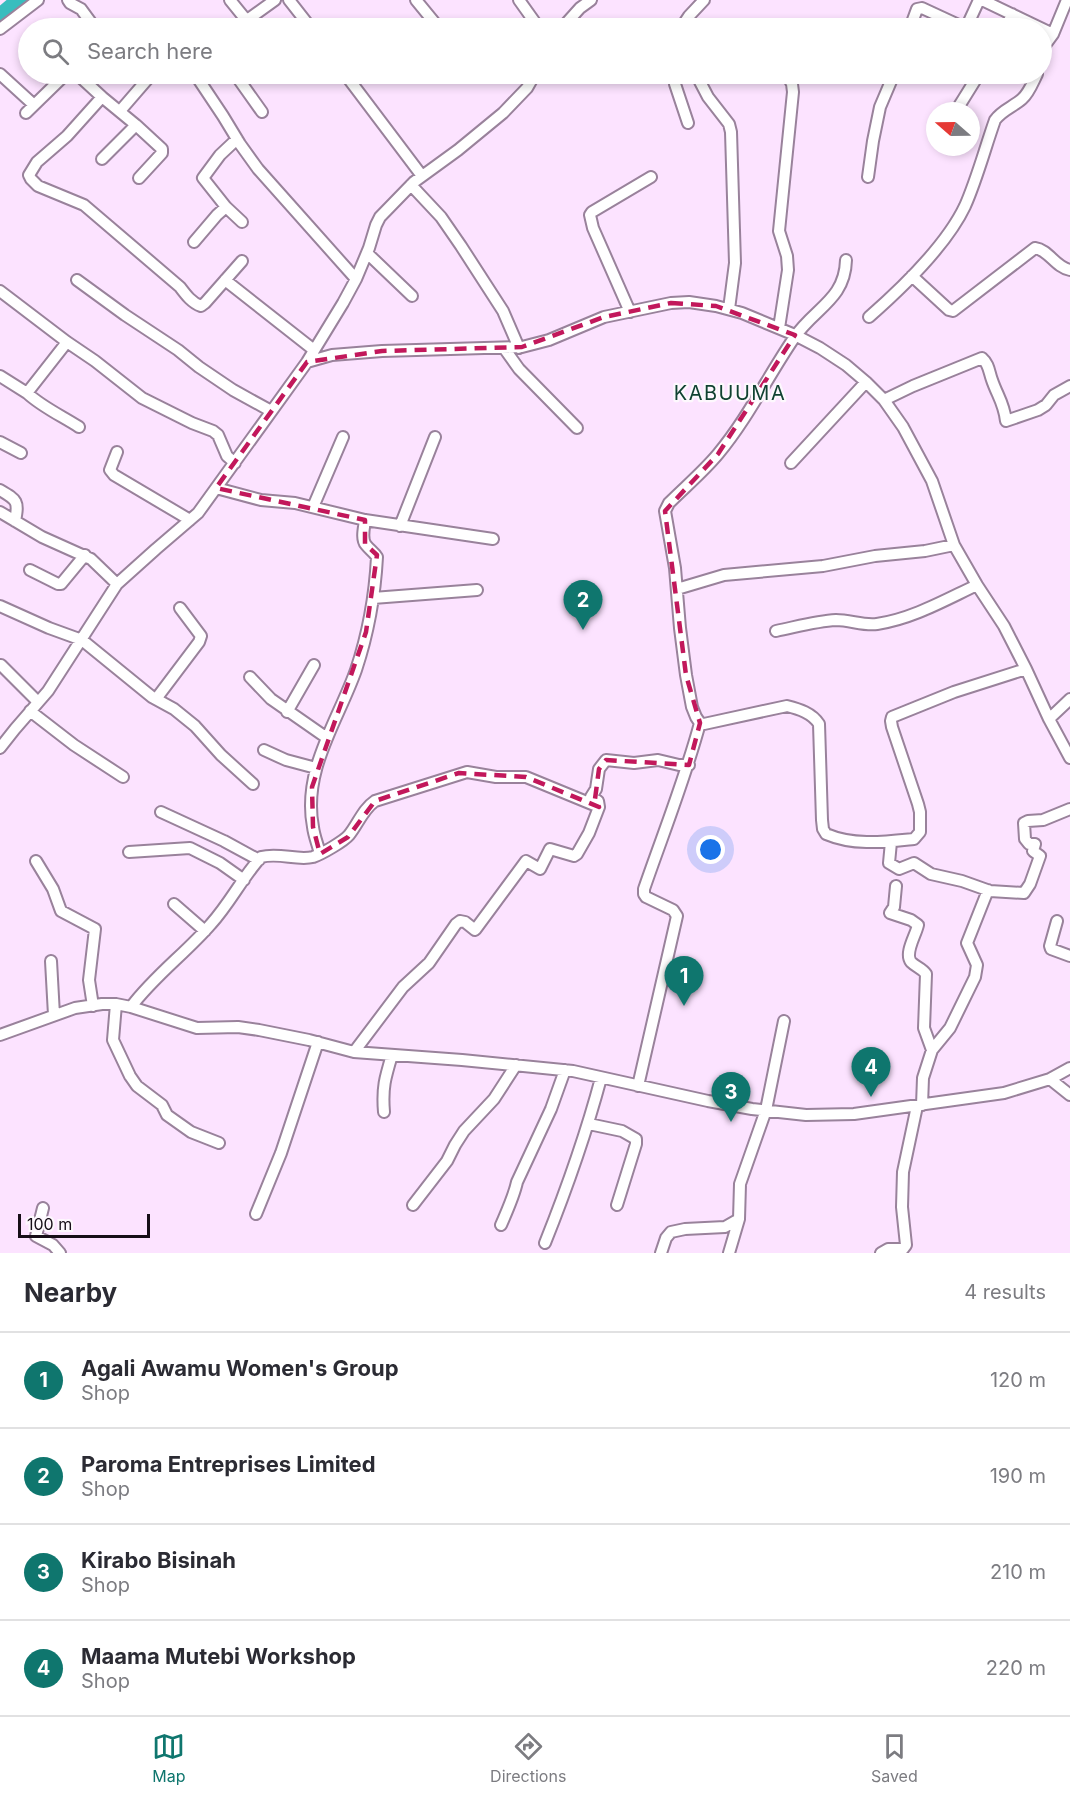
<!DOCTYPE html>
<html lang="en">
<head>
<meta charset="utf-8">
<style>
  :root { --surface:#fff; --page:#f7f7f7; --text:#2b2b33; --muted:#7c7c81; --line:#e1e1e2; --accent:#0f766e }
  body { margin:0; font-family:Inter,sans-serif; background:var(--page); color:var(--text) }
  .compass { position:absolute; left:926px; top:102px; width:54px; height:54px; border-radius:50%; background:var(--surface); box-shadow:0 3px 9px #0003; rotate:290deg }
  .scale { position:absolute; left:18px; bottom:15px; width:132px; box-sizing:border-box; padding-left:6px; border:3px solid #160e17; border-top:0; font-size:16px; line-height:21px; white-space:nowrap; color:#160e17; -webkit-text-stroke:4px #fdf8fd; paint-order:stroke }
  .you { position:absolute; left:711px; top:850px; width:21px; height:21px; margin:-15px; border:4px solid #fff; border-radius:50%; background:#1a73e8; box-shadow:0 0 0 9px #1a73e833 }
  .badge { display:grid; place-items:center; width:39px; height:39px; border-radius:50%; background:var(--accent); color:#fff; font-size:20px; font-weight:700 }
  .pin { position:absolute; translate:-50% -50px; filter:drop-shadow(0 2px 3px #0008) }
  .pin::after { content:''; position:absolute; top:32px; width:21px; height:18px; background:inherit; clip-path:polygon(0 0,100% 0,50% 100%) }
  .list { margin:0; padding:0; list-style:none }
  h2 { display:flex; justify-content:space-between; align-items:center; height:78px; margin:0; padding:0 24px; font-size:26px }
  h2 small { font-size:20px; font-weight:400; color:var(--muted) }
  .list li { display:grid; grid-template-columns:39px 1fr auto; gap:18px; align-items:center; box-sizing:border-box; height:96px; padding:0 24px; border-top:2px solid var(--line) }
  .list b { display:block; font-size:22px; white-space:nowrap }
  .list p { margin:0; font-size:20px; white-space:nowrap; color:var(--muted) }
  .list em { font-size:20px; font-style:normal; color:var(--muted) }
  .icon { flex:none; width:33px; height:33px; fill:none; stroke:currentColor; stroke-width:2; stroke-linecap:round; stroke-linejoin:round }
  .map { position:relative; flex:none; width:1070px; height:1253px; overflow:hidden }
  .search { position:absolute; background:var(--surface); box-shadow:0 3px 9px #0003; left:18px; right:18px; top:18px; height:66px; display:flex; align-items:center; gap:15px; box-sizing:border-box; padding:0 21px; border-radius:33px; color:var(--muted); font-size:22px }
  .sheet { height:462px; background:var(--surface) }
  nav { display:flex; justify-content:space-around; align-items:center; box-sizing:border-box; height:84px; border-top:2px solid var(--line); background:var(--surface); font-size:16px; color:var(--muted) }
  nav a { display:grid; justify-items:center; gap:3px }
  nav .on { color:var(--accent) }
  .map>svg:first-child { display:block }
</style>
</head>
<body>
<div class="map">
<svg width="1070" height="1253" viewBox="0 0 1070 1253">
  <rect width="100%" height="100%" fill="#fce3ff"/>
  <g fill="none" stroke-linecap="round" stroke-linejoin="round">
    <path stroke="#38bdbe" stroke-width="16" d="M0,16l19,-16"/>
    <defs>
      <path id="minor" d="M68,0l2,3 11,6 14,19
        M230,0l17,21
        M289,0l22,28
        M416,0l18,22
        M519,0l20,28
        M982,0l71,34
        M236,28l39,-28
        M562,28l18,-20 11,-8
        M681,28l8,-12 15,-16
        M910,28l7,-19 5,-1 41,19 4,-1 12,-26
        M1006,28l6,-14
        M0,29l38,-29
        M1042,49l11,-15 14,-34
        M0,74l34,31
        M77,74l25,23
        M195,74l28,42 17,28 18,25 98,110
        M235,74l27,38
        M345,74l77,102
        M676,74l-1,10 13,39
        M696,74l12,23 21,27 2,8 4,131 -6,46
        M120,111l32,-37
        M956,111l23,-37
        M26,113l40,-39
        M136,125l26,24v4l-23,25
        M237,139l-17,16 -17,23 23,29 16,15
        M102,159l34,-34 -34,-28 -35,39 -30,26 -8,13 2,4 7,7 46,19 96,82c6,8 12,16 21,19l4,-3 37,-42
        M868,177l5,-36 7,-34 14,-33
        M411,185l30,32 20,29 42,65 16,37
        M194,242l23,-27 9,-8
        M367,253l45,43
        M912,276l37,34 4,1 82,-63c14,2 20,19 35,22
        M77,280l48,35 53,35 21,17 34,23 38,21
        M225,280l89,70
        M0,291l67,51 28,19 47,37 50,25 21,8 5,4 9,21 8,7
        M630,312l-37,-84 -3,-13 2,-3 59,-35
        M869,317c33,-29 77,-71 96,-111 12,-27 20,-58 30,-86 7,-10 18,-13 27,-21 7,-6 11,-17 15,-25
        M779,328l9,-58 -1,-14 -8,-25 14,-139 -1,-8 -5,-10
        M504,348l15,21 58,59
        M307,362l25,-7 50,-4 140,-4 27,-7 55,-23 67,-14 18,-1 27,4 26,7 53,22 25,13 26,17 20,17 18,18 19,27 29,54 22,64 23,40 27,41 22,43 23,50 21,39
        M0,376l27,17 40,-51
        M27,393c15,14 35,23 52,34
        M884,400l29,-14 69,-28c7,6 7,14 10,22 5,15 12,23 14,41l32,-11 8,-5 8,-10 16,-9
        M0,442l21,11
        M117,452l-7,18 4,5 76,45
        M791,463l75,-81
        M216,488l45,12 34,3 70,17 128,19
        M0,490c17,10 19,11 15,31
        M313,507l30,-70
        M0,512l42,25 49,22 26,25
        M400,526l35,-89
        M30,570l28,14h3l24,-29
        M677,589l47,-14 99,-9 52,-10 50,-5 29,-6
        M373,598l104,-8
        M0,606l49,22 33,12 70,57 22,12 21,17 26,29 32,29
        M776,631c20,-4 40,-10 60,-11 14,0 28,6 41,4 35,-5 68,-24 100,-39
        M1,665l37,37
        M250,677l21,22 56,39
        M156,699l43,-57 2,-6 -21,-28
        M30,711l44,34 49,32
        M287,712l27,-47
        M1049,719l21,-20
        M700,723l4,1 83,-18c12,3 25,7 32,18l3,96 1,9 3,5c28,12 58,8 88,5l6,-7v-20l-2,-8 -26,-77 -1,-6 1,-4 62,-25 72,-23
        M700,723l-4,-6 -4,-10 -6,-32 -6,-47 -5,-60 -10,-57 4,-8c16,-16 34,-31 49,-49 30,-36 50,-78 76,-116 20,-30 51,-38 52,-78
        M0,748l15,-19 33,-38 69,-107 39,-35 42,-36 109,-151 36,-59 13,-24 13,-31 7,-23 4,-8 34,-35 44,-32 45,-37 24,-25 8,-14
        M264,750l22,10 30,8
        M161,812l63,29 35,19
        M891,842l-2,21 10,6 15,-6 17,11 31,7 28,10 34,2 6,-9 10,-28 -7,-5 2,-7h-6l-4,-5 -1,-16 4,-2 15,-1 27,-11
        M129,852l61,-4 30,15 24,17
        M320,854c-2,-9 -6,-18 -7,-27 -11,-57 25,-106 43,-157 12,-36 19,-75 21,-113 -3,-5 -7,-7 -11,-12 -5,-6 -2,-17 -1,-25
        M36,861l17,28 8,22 34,18 -6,51 4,26
        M896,886l-2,21 -4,6 21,7 7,5c-2,10 -14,28 -7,37 5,5 11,6 15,12l-2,54 8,22
        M174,904l31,27
        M1057,921l-7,25 1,3 19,7
        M51,961l3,54
        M116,1004l-3,36 17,36 7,10 25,19 5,10 24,17 28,11
        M131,1007c23,-31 55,-54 80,-83 19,-21 31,-46 50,-67 18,-5 36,4 52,0 9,-3 31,-16 36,-22 9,-11 14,-26 26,-34l92,-29 29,5h30l73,30 -1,-6 -7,-4 5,-8 3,-20 7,-9 28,3 24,-3 21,5h10
        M0,1035l75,-27 27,-4h14l15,3 66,21 41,-1 21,3 50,10 45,12 108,8 111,11 135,30 44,8 54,6 48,-1 150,-21 46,-14 20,-11
        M354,1052l49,-65 26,-24 27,-39 4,-3 5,1 10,8 51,-69 14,8 10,-20 24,7 3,-2 12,-21 10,-26
        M1050,1079l20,16
        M638,1086l39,-170 -4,-6 -27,-13 -2,-3v-5c19,-55 41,-110 56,-166
        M922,1105l1,-27 9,-28 18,-22 25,-51 2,-12 -10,-22 21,-53
        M384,1112c-2,-24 1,-34 8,-57
        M589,1124l33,7 14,8v5l-19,61
        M413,1205l34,-44 8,-16 9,-14 30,-32 22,-34
        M43,1208l-7,28 17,9 7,8
        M256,1214l25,-61 37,-111
        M501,1225c6,-14 13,-29 16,-43l34,-73 14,-39
        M545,1243c22,-55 41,-109 56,-165
        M661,1253l5,-15 5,-6 14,-3 40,-2 14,-8
        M729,1253l10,-34 1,-35 26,-74 18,-89
        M881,1253l7,-4h15l3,-4 -4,-38 1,-35 14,-66"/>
    </defs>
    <use href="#minor" stroke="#99829b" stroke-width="14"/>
    <use href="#minor" stroke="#fff" stroke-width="10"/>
  </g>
  <path fill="none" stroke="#c2185b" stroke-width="4.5" stroke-dasharray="12 8" stroke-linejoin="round" d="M671,303l45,3 79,29 -77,119 -53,57 21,164 14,48 -11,42 -83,-5 -7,9 -4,30 4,8 -73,-30 -67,-4 -84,28 -27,36 -28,17 -7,-27 -1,-40 54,-155 11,-77 -12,-11v-24l-149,-32 91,-126 75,-11 140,-4 82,-30z"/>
  <g text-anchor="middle" stroke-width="4.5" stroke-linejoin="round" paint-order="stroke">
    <g font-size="20" letter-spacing="1.5" fill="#114232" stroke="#fdf8fd">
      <text x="730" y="400">KABUUMA</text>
    </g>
  </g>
</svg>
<svg class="compass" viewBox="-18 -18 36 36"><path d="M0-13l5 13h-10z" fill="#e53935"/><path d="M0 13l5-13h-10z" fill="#7c7c81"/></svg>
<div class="scale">100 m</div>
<div class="you"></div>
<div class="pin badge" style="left:684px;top:1006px">1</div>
<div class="pin badge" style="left:583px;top:630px">2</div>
<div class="pin badge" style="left:731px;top:1122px">3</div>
<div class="pin badge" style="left:871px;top:1097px">4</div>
<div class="search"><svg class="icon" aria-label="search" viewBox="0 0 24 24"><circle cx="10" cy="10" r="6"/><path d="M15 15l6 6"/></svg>Search here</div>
</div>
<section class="sheet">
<h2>Nearby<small>4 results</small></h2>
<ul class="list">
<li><span class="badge">1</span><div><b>Agali Awamu Women's Group</b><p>Shop</p></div><em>120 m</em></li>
<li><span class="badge">2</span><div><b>Paroma Entreprises Limited</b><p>Shop</p></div><em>190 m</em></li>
<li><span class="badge">3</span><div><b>Kirabo Bisinah</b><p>Shop</p></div><em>210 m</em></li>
<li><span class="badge">4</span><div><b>Maama Mutebi Workshop</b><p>Shop</p></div><em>220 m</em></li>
</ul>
</section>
<nav>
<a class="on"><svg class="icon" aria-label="map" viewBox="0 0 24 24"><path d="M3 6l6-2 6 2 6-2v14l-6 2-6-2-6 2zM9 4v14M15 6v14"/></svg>Map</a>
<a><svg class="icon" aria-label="directions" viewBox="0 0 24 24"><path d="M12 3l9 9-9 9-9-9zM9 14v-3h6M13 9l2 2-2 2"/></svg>Directions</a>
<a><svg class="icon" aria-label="saved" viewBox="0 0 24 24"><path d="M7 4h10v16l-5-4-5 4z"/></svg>Saved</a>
</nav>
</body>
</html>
